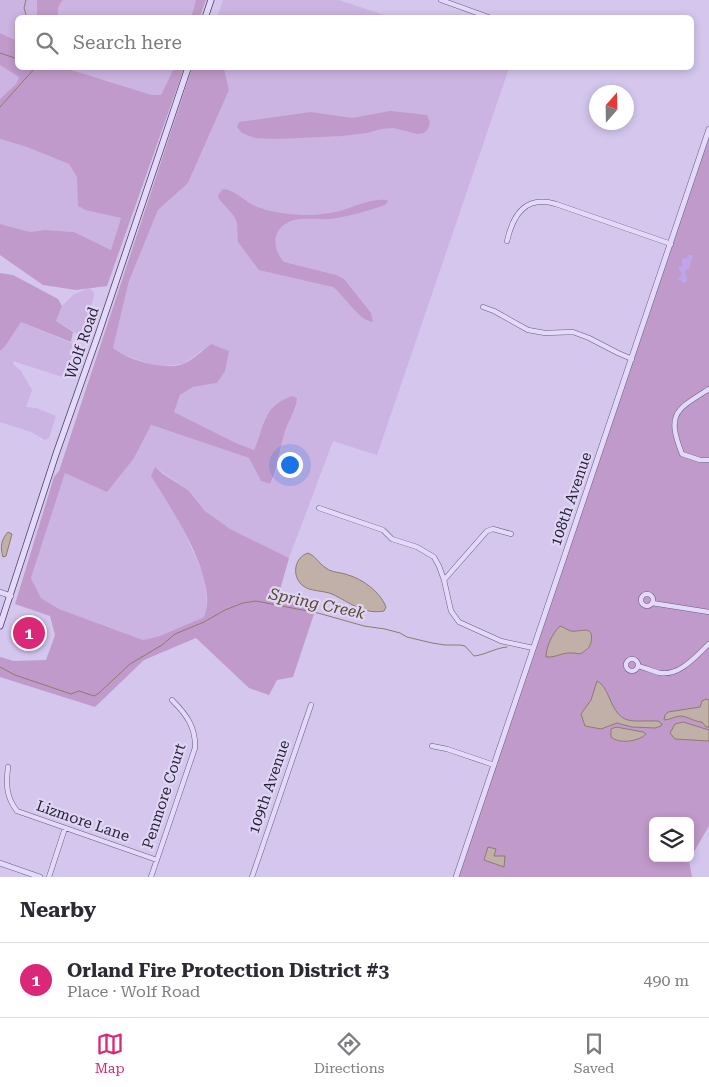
<!DOCTYPE html>
<html lang="en">
<head>
<meta charset="utf-8">
<style>
  :root { --surface:#fff; --page:#f2f2f3; --text:#2b2b33; --muted:#7c7c81; --line:#e1e1e2; --accent:#db2777 }
  body { margin:0; font-family:"Roboto Serif",serif; background:var(--page); color:var(--text) }
  .controls { position:absolute; right:15px; bottom:15px; display:grid; overflow:hidden; border-radius:8px; box-shadow:0 2px 8px #0003 }
  .controls button { width:45px; height:45px; display:grid; place-items:center; padding:0; border:0; border-bottom:1px solid var(--line); background:var(--surface); color:var(--text); font:25px sans-serif }
  .compass { position:absolute; left:589px; top:85px; width:45px; height:45px; border-radius:50%; background:var(--surface); box-shadow:0 2px 8px #0003; rotate:20deg }
  .you { position:absolute; left:289px; top:464px; width:18px; height:18px; margin:-12px; border:4px solid #fff; border-radius:50%; background:#1a73e8; box-shadow:0 0 0 8px #1a73e833 }
  .badge { display:grid; place-items:center; width:32px; height:32px; border-radius:50%; background:var(--accent); color:#fff; font-size:16px; font-weight:700 }
  .pin { position:absolute; translate:-50% -50%; border:2px solid #fff; box-shadow:0 1px 5px #0006 }
  .list { margin:0; padding:0; list-style:none }
  h2 { display:flex; justify-content:space-between; align-items:center; height:65px; margin:0; padding:0 20px; font-size:21px }
  h2 small { font-size:16px; font-weight:400; color:var(--muted) }
  .list li { display:grid; grid-template-columns:32px 1fr auto; gap:15px; align-items:center; box-sizing:border-box; height:75px; padding:0 20px; border-top:1px solid var(--line) }
  .list b { display:block; font-size:19px; white-space:nowrap }
  .list p { margin:0; font-size:16px; white-space:nowrap; color:var(--muted) }
  .list em { font-size:16px; font-style:normal; color:var(--muted) }
  .icon { flex:none; width:28px; height:28px; fill:none; stroke:currentColor; stroke-width:2; stroke-linecap:round; stroke-linejoin:round }
  .map { position:relative; flex:none; width:709px; height:877px; overflow:hidden }
  .search { position:absolute; background:var(--surface); box-shadow:0 2px 8px #0003; left:15px; right:15px; top:15px; height:55px; display:flex; align-items:center; gap:12px; box-sizing:border-box; padding:0 18px; border-radius:8px; color:var(--muted); font-size:19px }
  .sheet { height:140px; background:var(--surface) }
  nav { display:flex; justify-content:space-around; align-items:center; box-sizing:border-box; height:70px; border-top:1px solid var(--line); background:var(--surface); font-size:14px; color:var(--muted) }
  nav a { display:grid; justify-items:center; gap:2px }
  nav .on { color:var(--accent) }
  .map>svg:first-child { display:block }
</style>
</head>
<body>
<div class="map">
<svg width="709" height="877" viewBox="0 0 709 877">
  <rect width="100%" height="100%" fill="#d4c6ed"/>
  <path fill="#cbb3e2" d="M0,0h37v17l-19,1 -1,23 -17,-8z
    M63,0h133l-5,17 -133,1 -1,-6 3,-9z
    M223,0h116l51,17h-173z
    M0,65l19,11 -3,8 -16,15z
    M65,68h109l-13,27h-9z
    M224,68h285l-132,387 -44,-14 -44,117 -59,-29 -25,-18 -17,-21 -33,-23 50,111 2,32 -3,7 -44,19 -17,4 -84,-31 -18,-11 -10,-20 34,-105 69,-15 16,-33 99,33 12,23 9,3 5,-9 9,-42 12,-26 -30,9 -12,34 -18,-7 -62,-31 6,-17 13,-8 24,-4 -6,-39 -28,20 -25,3 -39,-14 -6,-5 16,-67 29,-71 30,-27 41,-93z
    M0,139l27,8 42,17 8,12 2,31 6,3 36,8 -10,32 -37,-18 -29,-2 -15,2 -30,-8z
    M89,288l4,3 1,5 -10,32 -7,6 -21,-13 6,-15 11,-11z
    M21,322l60,25 -12,32 -56,-18 1,4 7,6 11,19 -6,17 10,1 20,8 -7,22 -4,2 -14,-8 -31,-10v-71l6,-6z"/>
  <path fill="#c09aca" fill-rule="evenodd" d="M37,0h26c-5,5 -6,11 -5,17h-21z
    M196,0h10l-6,17h-9z
    M0,33l17,8 1,27h47l87,27h9l13,-27h10l-77,218 -31,4 -33,-5 -43,-30v-31l30,8 15,-2 29,2 37,18 10,-32 -36,-8 -7,-4 -1,-29 -8,-13 -42,-17 -27,-8v-40l16,-15 3,-7 -19,-12z
    M192,68h32l5,22 -41,93 -30,27 -29,71 -16,67c15,12 51,23 70,16 10,-4 20,-14 28,-20l18,7 -4,20 -8,12 -24,4 -13,8 -6,17 62,31 18,7c11,-25 8,-43 38,-54l5,2c-1,14 -10,24 -13,37 -5,16 -6,34 -14,49l-9,-3 -12,-23 -98,-33 -17,33 -27,34 -42,-19 -34,105 10,20 18,11 84,31 17,-4 44,-19c16,-37 -33,-109 -53,-141l4,-9 8,7 25,16 17,21 25,18 59,29 -11,39 38,11 -23,69 -16,3 -8,15 -20,-7 -53,-50 -52,22 -49,47 -95,-30v-20l14,4 32,-1 9,-25 -5,-19 -35,-12 39,-127 5,-6z
    M390,111l37,4 3,7 -2,7 -4,4 -7,1 -23,-6 -13,1 -14,4 -25,3 -64,3 -23,-1 -13,-5 -5,-6 2,-5 72,-10 41,6z
    M709,129v697l-20,34 3,17h-234zM653,821h37v37h-37z
    M223,189c12,1 20,11 30,16 17,8 38,10 56,10 9,0 19,-2 27,-3 14,-3 39,-16 52,-11l-3,4c-18,6 -37,12 -56,14 -13,1 -31,-3 -42,4 -16,8 -14,28 -3,39l52,13 8,4 27,34 2,9c-14,-1 -28,-26 -40,-35l-74,-17 -21,-28 -1,-19 -3,-7 -15,-17 -1,-4z
    M0,273l13,2 45,24 4,7 -6,15 17,11 -2,10 -50,-20 -15,23 -6,6z"/>
  <path fill="#bfa4e7" d="M688,255h4l1,3 -3,5v5l-5,3 2,7 -1,4 -2,1 -6,-4 4,-5 -4,-6 4,-2v-7l5,-1z"/>
  <path fill="#c0b0a7" stroke="#8e7b6e" d="M8,532l4,2 -6,22 -3,1c-3,-10 -2,-17 5,-25z
    M308,553c9,4 10,10 18,15 6,5 15,4 22,7 15,4 33,18 38,32l-2,4c-20,4 -35,-9 -52,-17 -10,-4 -22,-2 -30,-9 -11,-10 -7,-28 6,-32z
    M560,626c4,1 7,4 11,5 7,2 24,-8 20,11 -1,6 -6,9 -11,12 -17,-4 -22,4 -34,3 0,-10 6,-23 14,-31z
    M597,681c7,4 9,10 12,16 12,30 21,23 49,24l4,3 -1,2 -6,2 -23,-1 -15,-4 -16,6 -16,-3 -4,-12 10,-14z
    M706,699l3,1v27h-3l-4,-5c-7,0 -13,-5 -21,-6 -6,0 -11,4 -17,4l1,-5 3,-3 32,-5 2,-6z
    M683,722l26,8v11l-34,-2 -5,-6 5,-9z
    M616,727l27,5 3,2c-8,8 -27,10 -35,3v-8z
    M488,847l8,2 -2,7h11l-1,11 -20,-7z"/>
  <g fill="none" stroke-linecap="round" stroke-linejoin="round">
    <path stroke="#8e7b6e" stroke-width="1" d="M26,0l-2,8 3,10
      M0,53l18,6
      M0,107l35,-39
      M0,667l15,8 56,19 8,-3 15,5 5,-3 31,-29 32,-19 13,-11 29,-12 21,-12 18,-7 13,-2 62,12 46,13 21,3 15,4 7,4 25,6 13,2h15l5,1 9,10c11,-1 21,-8 33,-9"/>
    <defs>
      <path id="minor" d="M441,0l50,18
        M507,241c6,-26 18,-46 49,-37l115,40
        M483,307l11,4 34,19 17,3 28,-1 16,6 29,15 14,6
        M709,389c-33,21 -43,24 -27,65l18,6h9
        M319,508l64,22 9,9 25,8 17,10 5,9 5,14 7,31 8,11 42,19 32,7
        M444,580l43,-49 6,-2 18,5
        M641 600a6 6 0 1 1 12 0a6 6 0 1 1-12 0Z
        M652,603l57,9
        M626 665a6 6 0 1 1 12 0a6 6 0 1 1-12 0Z
        M638,666c7,2 15,5 22,7 20,3 36,-17 49,-29
        M432,746l15,3 47,16
        M8,767c-2,17 -2,30 9,44l140,49
        M49,877l16,-49
        M151,877l44,-129c1,-21 -9,-34 -23,-48
        M252,877l59,-172"/>
      <path id="tertiary" d="M0,592l11,4
        M0,863l40,14
        M456,877l253,-748"/>
      <path id="secondary" d="M205,18l6,-18
        M0,626l56,-172 42,-119 90,-267"/>
    </defs>
    <use href="#minor" stroke="#655c87" stroke-width="5.5"/>
    <use href="#tertiary" stroke="#655c87" stroke-width="6"/>
    <use href="#secondary" stroke="#463f69" stroke-width="7"/>
    <use href="#minor" stroke="#e4d9f8" stroke-width="4.5"/>
    <use href="#tertiary" stroke="#e4d9f8" stroke-width="5"/>
    <use href="#secondary" stroke="#e4d9f8" stroke-width="5.5"/>
  </g>
  <g text-anchor="middle" stroke-width="4.5" stroke-linejoin="round" paint-order="stroke">
    <g font-size="15" fill="#231f38" stroke="#e1d5f4">
      <text transform="translate(82 343) rotate(-71)" y="5">Wolf Road</text>
      <text transform="translate(571 499) rotate(-71)" y="5">108th Avenue</text>
      <text transform="translate(269 787) rotate(-71)" y="5">109th Avenue</text>
      <text transform="translate(164 796) rotate(-72)" y="5">Penmore Court</text>
      <text transform="translate(83 821) rotate(19)" y="5">Lizmore Lane</text>
    </g>
    <g font-size="16" font-style="italic" fill="#57472f" stroke="#e1d5f4">
      <text transform="translate(317 603) rotate(12)" y="6">Spring Creek</text>
    </g>
  </g>
</svg>
<div class="controls">
<button><svg class="icon" aria-label="layers" viewBox="0 0 24 24"><path d="M12 4l9 5-9 5-9-5zM3 14l9 5 9-5"/></svg></button>
</div>
<svg class="compass" viewBox="-18 -18 36 36"><path d="M0-13l5 13h-10z" fill="#e53935"/><path d="M0 13l5-13h-10z" fill="#7c7c81"/></svg>
<div class="you"></div>
<div class="pin badge" style="left:29px;top:633px">1</div>
<div class="search"><svg class="icon" aria-label="search" viewBox="0 0 24 24"><circle cx="10" cy="10" r="6"/><path d="M15 15l6 6"/></svg>Search here</div>
</div>
<section class="sheet">
<h2>Nearby<small></small></h2>
<ul class="list">
<li><span class="badge">1</span><div><b>Orland Fire Protection District #3</b><p>Place · Wolf Road</p></div><em>490 m</em></li>
</ul>
</section>
<nav>
<a class="on"><svg class="icon" aria-label="map" viewBox="0 0 24 24"><path d="M3 6l6-2 6 2 6-2v14l-6 2-6-2-6 2zM9 4v14M15 6v14"/></svg>Map</a>
<a><svg class="icon" aria-label="directions" viewBox="0 0 24 24"><path d="M12 3l9 9-9 9-9-9zM9 14v-3h6M13 9l2 2-2 2"/></svg>Directions</a>
<a><svg class="icon" aria-label="saved" viewBox="0 0 24 24"><path d="M7 4h10v16l-5-4-5 4z"/></svg>Saved</a>
</nav>
</body>
</html>
